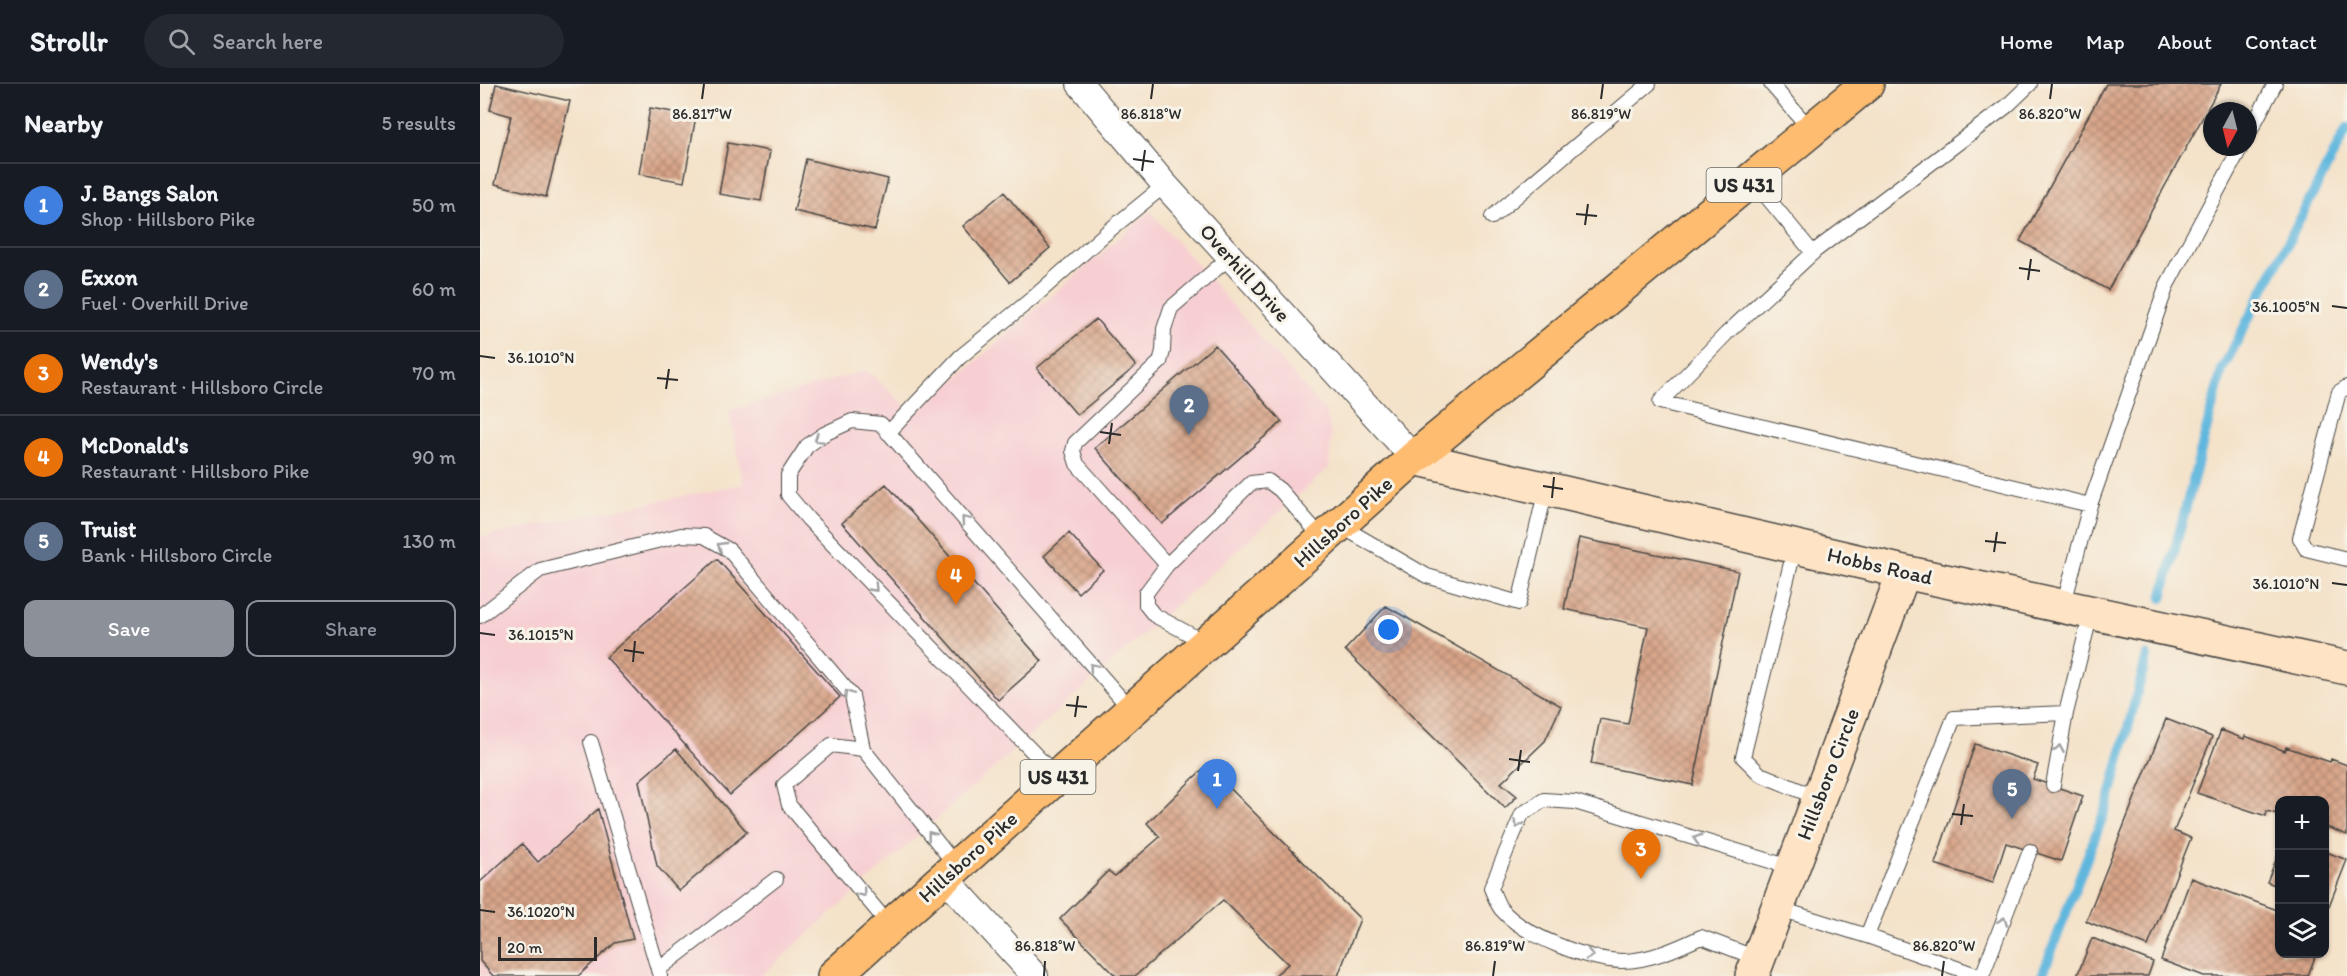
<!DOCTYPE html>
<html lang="en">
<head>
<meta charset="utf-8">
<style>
  :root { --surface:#171b24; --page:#242831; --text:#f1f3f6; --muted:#9ea1a6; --line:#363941; --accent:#8c9099 }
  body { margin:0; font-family:Itim,sans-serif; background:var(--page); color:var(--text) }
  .controls { position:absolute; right:18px; bottom:18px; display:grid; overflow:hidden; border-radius:12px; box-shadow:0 2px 4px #0004 }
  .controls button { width:54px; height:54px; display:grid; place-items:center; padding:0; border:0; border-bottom:2px solid var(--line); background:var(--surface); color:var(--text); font:30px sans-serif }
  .compass { position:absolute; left:1723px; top:18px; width:54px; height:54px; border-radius:50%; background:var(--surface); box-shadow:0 2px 4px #0004; rotate:187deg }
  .scale { position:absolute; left:18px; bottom:15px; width:99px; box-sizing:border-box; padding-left:6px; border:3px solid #2b2b2b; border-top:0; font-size:16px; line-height:21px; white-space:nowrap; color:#2b2b2b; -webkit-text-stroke:4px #f7f3e8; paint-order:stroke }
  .you { position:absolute; left:909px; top:546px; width:21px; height:21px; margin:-15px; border:4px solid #fff; border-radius:50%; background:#1a73e8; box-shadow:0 0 0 9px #1a73e833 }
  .badge { display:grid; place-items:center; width:39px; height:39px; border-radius:50%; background:var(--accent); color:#fff; font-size:20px; font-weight:700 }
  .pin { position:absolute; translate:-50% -50px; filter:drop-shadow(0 2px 3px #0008) }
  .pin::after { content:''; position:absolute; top:32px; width:21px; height:18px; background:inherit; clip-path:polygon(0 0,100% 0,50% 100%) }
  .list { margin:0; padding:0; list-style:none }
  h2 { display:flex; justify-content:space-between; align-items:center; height:78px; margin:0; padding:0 24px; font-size:26px }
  h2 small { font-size:20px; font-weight:400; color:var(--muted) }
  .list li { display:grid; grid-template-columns:39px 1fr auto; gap:18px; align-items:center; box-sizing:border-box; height:84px; padding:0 24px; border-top:2px solid var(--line) }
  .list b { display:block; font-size:22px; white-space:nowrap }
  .list p { margin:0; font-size:20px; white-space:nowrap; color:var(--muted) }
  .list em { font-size:20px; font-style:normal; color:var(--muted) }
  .actions { display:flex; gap:12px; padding:18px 24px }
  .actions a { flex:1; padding:14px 0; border:2px solid var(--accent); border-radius:12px; text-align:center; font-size:21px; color:var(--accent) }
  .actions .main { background:var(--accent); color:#fff }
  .icon { flex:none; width:33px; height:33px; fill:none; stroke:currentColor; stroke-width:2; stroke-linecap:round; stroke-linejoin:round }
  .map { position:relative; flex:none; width:1867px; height:892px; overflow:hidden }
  header { display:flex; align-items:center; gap:36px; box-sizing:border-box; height:84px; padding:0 30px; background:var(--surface); border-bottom:2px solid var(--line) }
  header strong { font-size:28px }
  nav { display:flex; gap:33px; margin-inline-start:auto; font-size:21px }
  .search { width:420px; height:54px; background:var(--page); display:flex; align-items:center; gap:15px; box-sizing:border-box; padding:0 21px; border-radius:33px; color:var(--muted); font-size:22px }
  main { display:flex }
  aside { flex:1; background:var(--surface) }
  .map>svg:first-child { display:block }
</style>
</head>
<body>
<header>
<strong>Strollr</strong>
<div class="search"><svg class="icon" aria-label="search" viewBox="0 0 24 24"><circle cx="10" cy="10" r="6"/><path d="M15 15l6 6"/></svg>Search here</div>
<nav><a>Home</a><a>Map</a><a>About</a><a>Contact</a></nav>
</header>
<main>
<aside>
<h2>Nearby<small>5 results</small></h2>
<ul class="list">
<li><span class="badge" style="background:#3f7fe0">1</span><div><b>J. Bangs Salon</b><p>Shop · Hillsboro Pike</p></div><em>50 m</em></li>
<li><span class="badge" style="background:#5c6f8a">2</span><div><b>Exxon</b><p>Fuel · Overhill Drive</p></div><em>60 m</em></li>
<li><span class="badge" style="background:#e8710a">3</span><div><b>Wendy's</b><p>Restaurant · Hillsboro Circle</p></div><em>70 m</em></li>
<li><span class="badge" style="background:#e8710a">4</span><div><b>McDonald's</b><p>Restaurant · Hillsboro Pike</p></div><em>90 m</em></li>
<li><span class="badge" style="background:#5c6f8a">5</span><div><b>Truist</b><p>Bank · Hillsboro Circle</p></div><em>130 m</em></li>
</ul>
<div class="actions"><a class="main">Save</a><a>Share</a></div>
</aside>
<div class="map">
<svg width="1867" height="892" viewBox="0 0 1867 892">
  <defs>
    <pattern id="building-cross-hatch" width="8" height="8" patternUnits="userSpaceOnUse" patternTransform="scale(1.5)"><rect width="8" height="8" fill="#d8a488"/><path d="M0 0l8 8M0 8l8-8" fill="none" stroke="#af866f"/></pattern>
  </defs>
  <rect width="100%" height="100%" fill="#f7f3e8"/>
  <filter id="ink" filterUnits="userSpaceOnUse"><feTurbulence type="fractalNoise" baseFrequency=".0167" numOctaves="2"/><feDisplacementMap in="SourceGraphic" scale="12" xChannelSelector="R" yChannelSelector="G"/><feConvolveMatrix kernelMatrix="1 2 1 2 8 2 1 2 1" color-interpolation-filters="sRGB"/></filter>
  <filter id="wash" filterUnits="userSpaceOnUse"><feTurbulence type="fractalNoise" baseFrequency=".008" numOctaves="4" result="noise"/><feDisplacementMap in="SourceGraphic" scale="24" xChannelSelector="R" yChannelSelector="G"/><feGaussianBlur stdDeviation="1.35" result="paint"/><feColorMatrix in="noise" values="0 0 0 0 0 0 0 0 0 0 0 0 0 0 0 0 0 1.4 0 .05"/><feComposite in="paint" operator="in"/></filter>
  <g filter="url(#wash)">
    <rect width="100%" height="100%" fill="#f4e2c9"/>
    <path fill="#f7cfd3" d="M670,127l176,201 5,23 -2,33 -568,508h-281v-439l263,-53 -14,-73 137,-41 49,44z"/>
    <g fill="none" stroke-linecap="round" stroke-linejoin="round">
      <path stroke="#61b7de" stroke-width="10" d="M1682,514l60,-228 125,-242
        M1562,892l67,-176 38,-144"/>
    </g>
    <g id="blocks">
      <path fill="url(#building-cross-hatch)" d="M16,0l74,17 -24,96 -51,-13 16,-68 -21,-6z
        M1626,0h115l-113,206 -88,-49z
        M170,24l46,8 -12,66 -45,-8z
        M248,59l42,8 -9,50 -42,-7z
        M326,75l82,20 -13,51 -81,-19z
        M524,108l46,56 -40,34 -47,-56z
        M616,235l40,47 -59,49 -40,-47z
        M735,261l67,77 -120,102 -67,-76z
        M406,400l156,177 -44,39 -156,-177z
        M589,449l34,37 -25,23 -34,-37z
        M1099,454l159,33 -45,214 -102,-21 9,-45 28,5 20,-97 -84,-18z
        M237,475l123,138 -110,98 -124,-138z
        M906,522l175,100 -16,35 -44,42 16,13 -12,12 -160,-158z
        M1686,635l46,18 -38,94 17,7 -43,108 -62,-25z
        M1741,646l23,9 1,-3 40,15 1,-4 44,15 1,-3 16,6v70l-23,-9v-26h-44v15l-13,-4 -1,5 -69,-23z
        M1495,660l63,21 -5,14 50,17 -22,65 -55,-18 -13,40 -58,-19z
        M196,665l71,83 -68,59 -22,-25 -18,-85z
        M727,681l153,154 -22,57h-64l14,-12 -65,-64 -88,76h-19l-56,-57 48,-48 7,5 45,-39 -13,-14z
        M118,725l35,130 -18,4 -37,33h-85l-13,-15v-79l42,-38 16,18z
        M1844,767l23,9 -18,46 -5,-1z
        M1799,768h1v35l-13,-5z
        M1711,794l89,33v43h36l-8,22h-104l-43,-16z
        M1612,854l61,24 -5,14h-71z"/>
    </g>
  </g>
  <g filter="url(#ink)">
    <use href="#blocks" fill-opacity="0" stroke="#494643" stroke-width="1.5"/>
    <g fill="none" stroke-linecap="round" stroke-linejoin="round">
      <defs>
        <path id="lane" d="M1291,0l40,46
          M1550,0l-23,22 -191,144 -90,84 -66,68 430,103 -27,102
          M1768,51l27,-51
          M1272,95l61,74
          M1012,133l157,-133
          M1867,303l-8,5 -39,146 6,11 41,10
          M408,349l72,-76 74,-60 72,-64 59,-48
          M1610,421l77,-220 74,-138
          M859,441l88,51 92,27 27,-114
          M1315,463l-52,210 17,17 58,24
          M687,481l-90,-101 -4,-13 2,-8 85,-81 3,-11 1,-22 7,-21 60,-52
          M0,532l60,-46 141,-35 23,1 25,14 123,146 11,53
          M726,559l-52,-28 -8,-10v-12l21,-28 84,-82 17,-2 12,9 43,49
          M111,658l69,234
          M577,693l-249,-258 -20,-24v-20l19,-29 17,-12 28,-13 29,3 251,287
          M1573,701l13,-72 25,-100
          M1297,824l90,28 112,40
          M410,842l-101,-121 -5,-20 47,-40 32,4 94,118
          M1387,852l87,-218 112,-5
          M1279,875l-58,-22c-23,11 -52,24 -79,24 -35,-1 -98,-25 -121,-52 -4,-5 -7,-14 -10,-21l31,-74 22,-14 31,2 218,66
          M178,886l118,-91
          M1502,892l48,-125"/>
        <path id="street" d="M600,0l85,101 249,273
          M465,794l90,98"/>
        <path id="secondary" d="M934,374l490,114 443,96
          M1272,892l152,-404"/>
        <path id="primary" d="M354,892l580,-518 453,-374"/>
      </defs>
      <use href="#lane" stroke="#494643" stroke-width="16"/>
      <use href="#street" stroke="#494643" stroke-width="28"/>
      <use href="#secondary" stroke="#494643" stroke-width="36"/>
      <use href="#primary" stroke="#494643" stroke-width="36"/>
      <use href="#lane" stroke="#fff" stroke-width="14"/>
      <use href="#street" stroke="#fff" stroke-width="26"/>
      <use href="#secondary" stroke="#fee4c5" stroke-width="33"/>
      <use href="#primary" stroke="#fdbc6f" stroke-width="33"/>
    </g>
    <defs><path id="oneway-chevron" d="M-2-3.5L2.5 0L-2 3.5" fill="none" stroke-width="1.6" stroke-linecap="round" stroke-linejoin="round" transform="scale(1.5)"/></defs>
    <g stroke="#a0a0a0">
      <use href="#oneway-chevron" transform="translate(338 355) rotate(145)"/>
      <use href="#oneway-chevron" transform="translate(485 436) rotate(-131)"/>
      <use href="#oneway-chevron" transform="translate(241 462) rotate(-149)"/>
      <use href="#oneway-chevron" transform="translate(394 504) rotate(46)"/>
      <use href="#oneway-chevron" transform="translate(613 583) rotate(-131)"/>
      <use href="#oneway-chevron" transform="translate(368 610) rotate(-122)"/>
      <use href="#oneway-chevron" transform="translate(1579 665) rotate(-80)"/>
      <use href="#oneway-chevron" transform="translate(1038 740) rotate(112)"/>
      <use href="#oneway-chevron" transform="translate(451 751) rotate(-128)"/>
      <use href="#oneway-chevron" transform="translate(1217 755) rotate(-163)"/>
      <use href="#oneway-chevron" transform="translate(382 809) rotate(50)"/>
      <use href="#oneway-chevron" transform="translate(1523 837) rotate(-69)"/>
      <use href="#oneway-chevron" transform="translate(1110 871) rotate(12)"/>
    </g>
  </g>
  <path fill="none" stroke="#2b2b2b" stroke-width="2" d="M222,15l2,-15M671,15l2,-15M1121,15l2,-15M1570,15l2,-15M653,75l21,3M662,87l3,-21M1096,130l21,2M1105,141l3,-21M1539,184l21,3M1548,196l3,-21M1852,222l15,2M0,272l15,2M177,294l21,2M186,305l3,-20M620,348l21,3M629,360l3,-21M1063,402l20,3M1072,414l2,-21M1505,457l21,2M1514,468l3,-20M1852,499l15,2M0,549l15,2M144,566l20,3M153,578l2,-21M586,621l21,2M595,633l3,-21M1029,675l21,3M1038,687l3,-21M1472,730l21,2M1481,741l3,-21M0,826l15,2M564,892l1,-15M1013,892l2,-15M1462,892l2,-15"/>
  <g text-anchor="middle" stroke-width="6" stroke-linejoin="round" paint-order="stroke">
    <g fill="#f7f3e8" stroke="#686764" stroke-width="1.5">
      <rect x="1226.5" y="84" width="75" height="34" rx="4.5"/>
      <rect x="540.5" y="676" width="75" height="34" rx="4.5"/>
    </g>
    <g font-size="20" font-weight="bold" fill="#2b2b2b">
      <text x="1264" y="108">US 431</text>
      <text x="578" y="700">US 431</text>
    </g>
    <g font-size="21" fill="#2b2b2b" stroke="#f7f3e8">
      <text transform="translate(765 189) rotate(48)" y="7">Overhill Drive</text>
      <text transform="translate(863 438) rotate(-42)" y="7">Hillsboro Pike</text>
      <text transform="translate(1400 482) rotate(13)" y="7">Hobbs Road</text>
      <text transform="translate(1348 690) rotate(-69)" y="7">Hillsboro Circle</text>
      <text transform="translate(488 773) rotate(-42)" y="7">Hillsboro Pike</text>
    </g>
  </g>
  <g font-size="15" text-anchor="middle" fill="#2b2b2b" stroke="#f7f3e8" stroke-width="6" stroke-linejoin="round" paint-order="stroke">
    <text x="222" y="35">86.817°W</text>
    <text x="671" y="35">86.818°W</text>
    <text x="1121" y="35">86.819°W</text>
    <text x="1570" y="35">86.820°W</text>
    <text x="1806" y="228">36.1005°N</text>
    <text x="61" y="279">36.1010°N</text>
    <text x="1806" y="505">36.1010°N</text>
    <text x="61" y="556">36.1015°N</text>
    <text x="61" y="833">36.1020°N</text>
    <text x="565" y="867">86.818°W</text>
    <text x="1015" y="867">86.819°W</text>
    <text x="1464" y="867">86.820°W</text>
  </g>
</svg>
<div class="controls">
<button>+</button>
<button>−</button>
<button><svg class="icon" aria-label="layers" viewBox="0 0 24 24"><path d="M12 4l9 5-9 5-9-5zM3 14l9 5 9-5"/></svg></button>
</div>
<svg class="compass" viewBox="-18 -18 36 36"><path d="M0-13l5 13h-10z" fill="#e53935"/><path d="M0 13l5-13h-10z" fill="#9ea1a6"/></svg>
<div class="scale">20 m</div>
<div class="you"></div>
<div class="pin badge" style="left:737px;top:725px;background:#3f7fe0">1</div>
<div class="pin badge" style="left:709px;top:351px;background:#5c6f8a">2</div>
<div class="pin badge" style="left:1161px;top:795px;background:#e8710a">3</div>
<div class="pin badge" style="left:476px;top:521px;background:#e8710a">4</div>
<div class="pin badge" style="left:1532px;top:735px;background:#5c6f8a">5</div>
</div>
</main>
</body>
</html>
